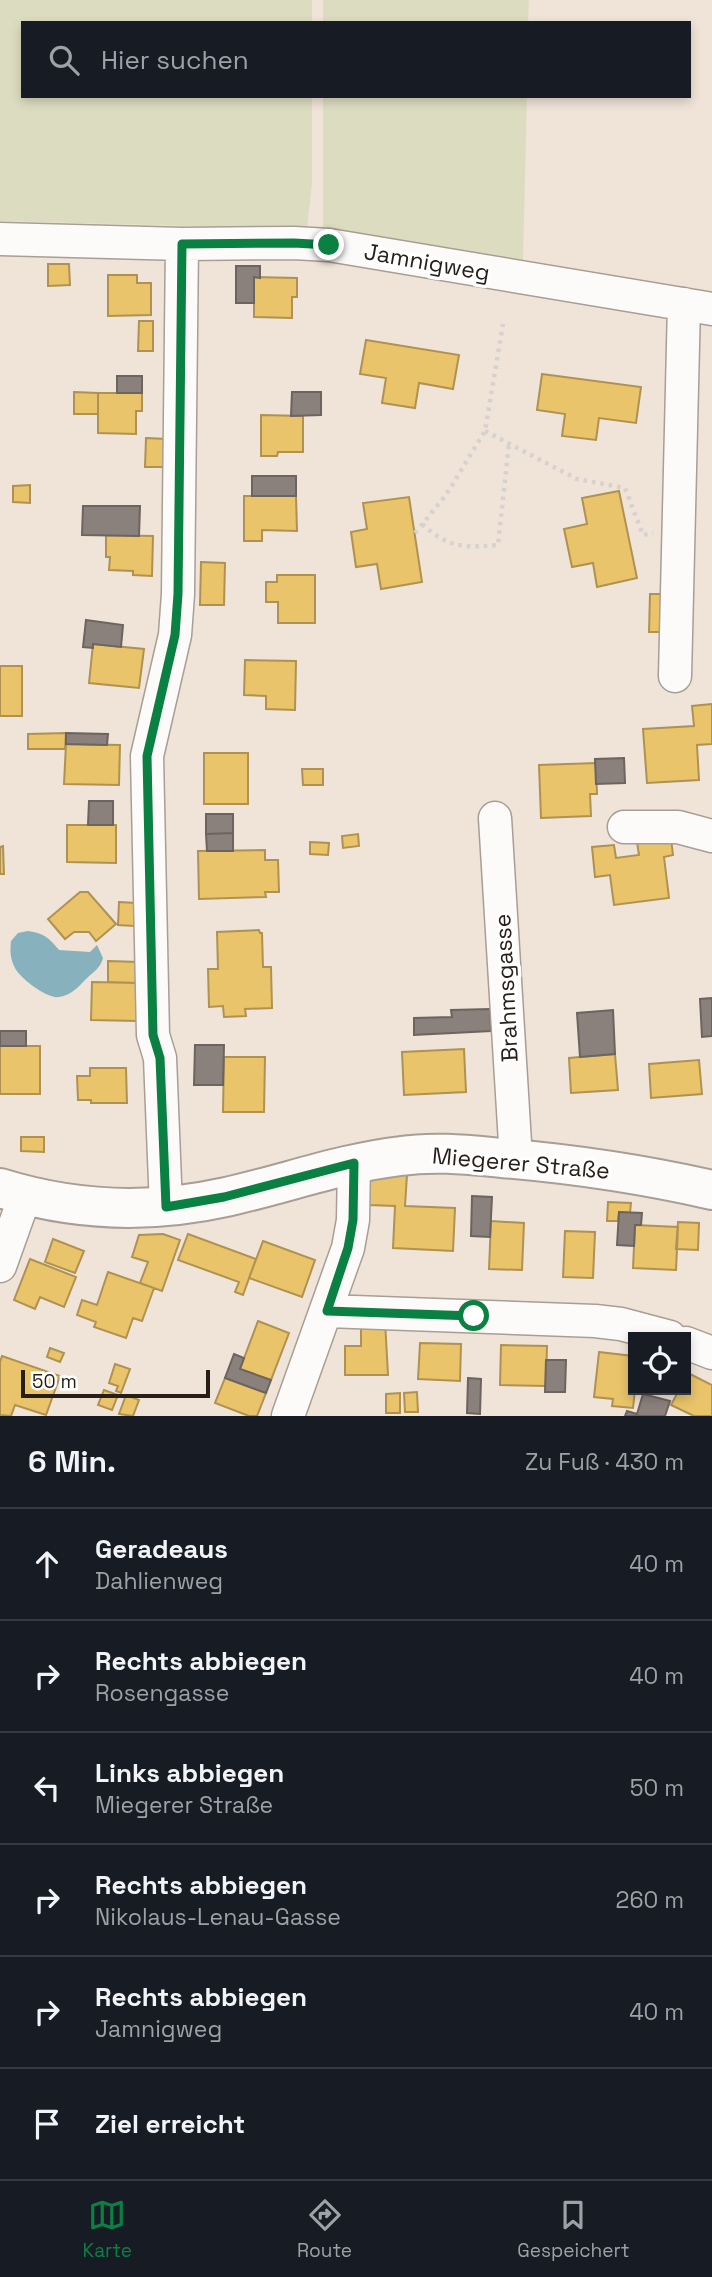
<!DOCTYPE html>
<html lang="de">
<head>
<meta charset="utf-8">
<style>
  :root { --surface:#171b24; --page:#20242c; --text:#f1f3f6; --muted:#9ea1a6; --line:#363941; --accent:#0b8043 }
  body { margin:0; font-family:"Space Grotesk",sans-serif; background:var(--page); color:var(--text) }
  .controls { position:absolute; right:21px; bottom:21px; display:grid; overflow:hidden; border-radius:0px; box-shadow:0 4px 10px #0003 }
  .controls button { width:63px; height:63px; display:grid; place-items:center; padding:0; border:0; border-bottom:2px solid var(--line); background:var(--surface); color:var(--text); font:35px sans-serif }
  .scale { position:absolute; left:21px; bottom:18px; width:189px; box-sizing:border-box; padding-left:7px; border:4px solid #271f17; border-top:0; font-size:19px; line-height:24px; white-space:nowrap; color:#271f17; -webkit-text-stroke:5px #fff; paint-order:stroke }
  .stop { position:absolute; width:21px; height:21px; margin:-16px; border:5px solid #0b8043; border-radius:50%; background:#fff }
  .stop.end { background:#0b8043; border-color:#fff; box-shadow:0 2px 7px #0008 }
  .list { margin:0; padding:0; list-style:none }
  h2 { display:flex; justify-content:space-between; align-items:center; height:91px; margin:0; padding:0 28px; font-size:30px }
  h2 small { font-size:23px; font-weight:400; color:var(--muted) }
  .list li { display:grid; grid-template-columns:46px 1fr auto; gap:21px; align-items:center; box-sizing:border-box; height:112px; padding:0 28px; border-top:2px solid var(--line) }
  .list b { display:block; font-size:26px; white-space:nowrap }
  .list p { margin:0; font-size:23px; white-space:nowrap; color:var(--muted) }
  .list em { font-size:23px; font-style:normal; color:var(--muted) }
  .icon { flex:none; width:38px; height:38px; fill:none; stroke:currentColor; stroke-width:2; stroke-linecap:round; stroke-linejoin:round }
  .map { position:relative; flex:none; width:712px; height:1416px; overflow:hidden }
  .search { position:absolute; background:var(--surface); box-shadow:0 4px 10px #0003; left:21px; right:21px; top:21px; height:77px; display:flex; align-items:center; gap:18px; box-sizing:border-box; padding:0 24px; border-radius:0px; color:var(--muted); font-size:26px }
  .sheet { height:763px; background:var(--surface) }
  nav { display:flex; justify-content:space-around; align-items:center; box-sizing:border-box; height:98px; border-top:2px solid var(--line); background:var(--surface); font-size:19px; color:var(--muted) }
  nav a { display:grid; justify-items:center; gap:4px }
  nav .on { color:var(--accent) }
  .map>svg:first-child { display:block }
</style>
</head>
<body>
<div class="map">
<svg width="712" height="1416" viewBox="0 0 712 1416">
  <rect width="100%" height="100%" fill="#f0e4d8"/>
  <path fill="#dcddc0" d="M0,0h312v23h-289v73h289v88l-5,45 -307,-8z
    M323,0h206l-1,23h-205z
    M323,96h204l-4,166 -200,-33z"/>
  <path fill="#86b1bd" d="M28,931c16,2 21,7 31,19l31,2 7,-7 6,13c-3,11 -9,13 -17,21 -8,8 -14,16 -27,18 -12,2 -39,-19 -44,-29 -5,-10 -5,-17 -4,-27l7,-8z"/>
  <path fill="#e9c46a" stroke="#af9251" stroke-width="2" d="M48,264h21l1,21 -22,1z
    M108,275h29v8h14v32l-43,1z
    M254,277l43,1v19h-5v21l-38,-1z
    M139,321h14v30h-15z
    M366,340l93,15 -6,34 -34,-6 -4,25 -33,-5 4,-25 -26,-4z
    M542,374l99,13 -5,36 -37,-5 -3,22 -34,-4 3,-22 -28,-4z
    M74,392l24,1v21h-24z
    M98,393h44v18h-6v23l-38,-1z
    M261,415l42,1v36h-25l-1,4h-16z
    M146,438l21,1 -1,28h-21z
    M30,485v18l-17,-1v-16z
    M619,491l18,87 -40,9 -4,-24 -21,4 -8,-38 23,-5 -5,-26z
    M244,496h52l1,35 -35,-1v11h-18z
    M409,497l13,85 -41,7 -4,-25 -21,3 -5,-35 16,-3 -4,-26z
    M106,535l47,1 -1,40 -19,-1v-4l-24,-1 1,-13h-4z
    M201,562l24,1 -1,42h-24z
    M277,575h38v48h-37v-21h-12v-20h11z
    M650,594h15l-1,38h-15z
    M93,644l51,5 -5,39 -50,-5z
    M245,660l51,1 -1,49 -29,-1v-13l-22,-1z
    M0,666h22v50h-22z
    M712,704v40l-15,1 2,35 -52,3 -4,-54 51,-3 -2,-20z
    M66,733l-1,16h-37v-15z
    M66,744l54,1 -1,40 -55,-1z
    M204,753h44v51h-44z
    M596,763l1,31h-7l1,22 -50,2 -2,-53z
    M302,769h21v16h-20z
    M67,825h49v38l-49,-1z
    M358,834l1,12 -16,2 -1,-12z
    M671,839l2,16 -9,2 5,41 -55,7 -4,-30 -15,2 -3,-30 22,-2 2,13 23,-3 -2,-13z
    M310,842l19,1 -1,12 -18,-1z
    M3,846l1,28h-4v-27z
    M265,850v10h13l1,32h-14l1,5 -67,2 -1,-48z
    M80,892h8l28,32 -20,17 -7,-9h-15l-9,7 -17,-20z
    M119,902l17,1 -2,23 -16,-1z
    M259,930l1,3h2l1,34h8l1,41 -27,1 1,7 -22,1 -1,-11 -14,1 -1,-38h10l-1,-37z
    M108,961l31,1 -1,21 -30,-1z
    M92,982l46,1 -1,38 -46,-1z
    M0,1046h40v48h-40z
    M464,1049l2,43 -62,3 -2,-43z
    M615,1054l3,36 -47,3 -2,-35z
    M224,1057h41l-1,55h-41z
    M699,1060l3,34 -51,4 -2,-34z
    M90,1068h36l1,35h-36v-3h-13l-1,-24h13z
    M21,1137h23v15l-23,-1z
    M370,1173l37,2 -2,31 50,2 -2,43 -60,-3 2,-42 -26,-1z
    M608,1202l23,1 -1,10 -11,-1 -1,9h-11z
    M491,1221l33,2 -2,47 -33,-1z
    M678,1222l21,1 -1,27 -22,-1z
    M635,1225l43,2 -2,43 -43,-2z
    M565,1231l30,1 -2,46 -30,-1z
    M163,1234l17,6 -18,51 -22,-8 8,-21 -16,-5 7,-22z
    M188,1234l68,25 -13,36 -8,-3 4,-10 -61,-22z
    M53,1239l31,12 -9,22 -30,-11z
    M263,1241l52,19 -13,37 -53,-19z
    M30,1259l46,18 -12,30 -24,-10 -5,12 -21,-9z
    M108,1272l46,16 -12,33 -9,-3 -7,20 -32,-11 2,-5 -19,-7 5,-15 15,5z
    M258,1321l31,12 -18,47 -31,-11z
    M361,1321h24l3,54h-43v-29h16z
    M420,1343l41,1 -1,37 -42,-2z
    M501,1345l46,1 -1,40 -46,-1z
    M50,1348l14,5 -4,9 -13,-5z
    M599,1352l34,4v34h2l-2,18 -21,-2 1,-7 -19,-2z
    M2,1356l58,20 -14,39 -31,-10 -4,11 -11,-1v-53z
    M115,1364l15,5 -9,24 -5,-2 2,-5 -9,-3z
    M688,1373l24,12v31h-18l-23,-11 8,-15h7z
    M225,1378l41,15 -9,23h-8l-34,-13z
    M104,1390l14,5 -6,15 -14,-5z
    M417,1392l1,20h-13l-1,-19z
    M400,1393v20h-14v-19z
    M126,1395l13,5 -6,16 -14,-2z"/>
  <path fill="#8a817c" stroke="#6c645e" stroke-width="2" d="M236,266h24v12l-6,-1v26h-18z
    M117,376h25v17h-25z
    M292,392h29v23l-30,1z
    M252,476h44v20h-44z
    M83,506h57l-1,30 -57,-1z
    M86,620l37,5 -2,22 -28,-3v4l-10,-1z
    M66,733l42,1 -1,11 -41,-1z
    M624,758l1,25 -29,1 -1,-25z
    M89,801h24v24h-25z
    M206,814h27v19l-27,1z
    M233,833v18h-26l-1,-17z
    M712,998v38l-10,1 -2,-38z
    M490,1009l1,22 -77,4v-17l38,-1 -1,-7z
    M613,1010l2,44 -35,3 -3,-44z
    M0,1031h26v15h-26z
    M195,1045h29l-1,40h-29z
    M472,1196l20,1 -2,40 -19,-1z
    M619,1212l23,1 -1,12h-6l-1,21 -17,-1z
    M234,1354l10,4 -4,11 31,11 -5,13 -41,-15z
    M546,1360h20l-1,32h-20z
    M468,1378l13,1 -1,35 -13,-1z
    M643,1394l27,7 -5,15h-40l2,-5 10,3z"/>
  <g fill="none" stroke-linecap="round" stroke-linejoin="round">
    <defs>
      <path id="minor" d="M0,239l182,5 112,-1 35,2 383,64
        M675,676l9,-372
        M495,818l21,341
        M624,827h54l34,9
        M166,1207l-6,-149 -7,-23 -6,-279 28,-121 3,-41 4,-350
        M0,1266l25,-70
        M327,1311l268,10 26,3 49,13
        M686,1343l26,10
        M288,1416l60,-168 5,-28 1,-57"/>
      <path id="major" d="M0,1188c74,23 150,26 226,9 59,-13 115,-34 175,-41 34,-5 68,-1 101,2 71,6 140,16 210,32"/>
    </defs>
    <use href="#minor" stroke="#a79e95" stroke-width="35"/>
    <use href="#major" stroke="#a79e95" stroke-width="42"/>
    <path stroke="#d6d2cf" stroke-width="4.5" stroke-dasharray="3.5 5" stroke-linecap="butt" d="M485,431l92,48 48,9 18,47 10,-2
      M422,524c26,24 43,24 76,21l11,-102
      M415,533l31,-38 39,-64 18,-107"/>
    <use href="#minor" stroke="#fdfbf9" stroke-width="32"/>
    <use href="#major" stroke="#fdfbf9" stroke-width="38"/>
  </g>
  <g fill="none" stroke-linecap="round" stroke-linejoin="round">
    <path stroke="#0b8043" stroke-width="9" d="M329,245l-35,-2 -112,1 -4,350 -3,41 -28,121 6,279 7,23 6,149 58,-10 130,-34 -1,57 -5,28 -21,63 147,5"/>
  </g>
  <g text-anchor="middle" stroke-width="7" stroke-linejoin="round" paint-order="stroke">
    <g font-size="23" fill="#271f17" stroke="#fff">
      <text transform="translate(427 262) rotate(10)" y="8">Jamnigweg</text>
      <text transform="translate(506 988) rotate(-93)" y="8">Brahmsgasse</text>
      <text transform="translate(521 1163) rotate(5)" y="8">Miegerer Straße</text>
    </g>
  </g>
</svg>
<div class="controls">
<button><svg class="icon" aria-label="locate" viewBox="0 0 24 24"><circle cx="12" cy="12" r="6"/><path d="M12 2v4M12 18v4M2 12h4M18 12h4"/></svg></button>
</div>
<div class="scale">50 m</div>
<div class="stop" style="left:474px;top:1316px"></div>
<div class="stop end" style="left:329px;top:245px"></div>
<div class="search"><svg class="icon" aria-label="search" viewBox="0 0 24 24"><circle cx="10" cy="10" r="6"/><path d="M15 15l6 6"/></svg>Hier suchen</div>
</div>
<section class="sheet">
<h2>6 Min.<small>Zu Fuß · 430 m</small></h2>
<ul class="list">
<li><svg class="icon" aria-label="ahead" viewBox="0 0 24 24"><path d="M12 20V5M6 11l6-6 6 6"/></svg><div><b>Geradeaus</b><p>Dahlienweg</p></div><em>40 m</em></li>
<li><svg class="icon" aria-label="right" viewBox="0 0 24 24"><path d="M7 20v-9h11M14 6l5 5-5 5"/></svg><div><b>Rechts abbiegen</b><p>Rosengasse</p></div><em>40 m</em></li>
<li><svg class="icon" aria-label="left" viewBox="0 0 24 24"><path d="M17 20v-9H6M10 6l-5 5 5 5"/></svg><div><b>Links abbiegen</b><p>Miegerer Straße</p></div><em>50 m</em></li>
<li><svg class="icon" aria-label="right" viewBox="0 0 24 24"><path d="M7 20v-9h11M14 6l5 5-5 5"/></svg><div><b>Rechts abbiegen</b><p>Nikolaus-Lenau-Gasse</p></div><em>260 m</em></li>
<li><svg class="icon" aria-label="right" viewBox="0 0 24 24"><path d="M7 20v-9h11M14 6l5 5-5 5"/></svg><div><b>Rechts abbiegen</b><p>Jamnigweg</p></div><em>40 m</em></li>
<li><svg class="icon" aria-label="arrive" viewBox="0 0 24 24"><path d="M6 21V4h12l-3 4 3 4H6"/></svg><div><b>Ziel erreicht</b></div></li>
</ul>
</section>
<nav>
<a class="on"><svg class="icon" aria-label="map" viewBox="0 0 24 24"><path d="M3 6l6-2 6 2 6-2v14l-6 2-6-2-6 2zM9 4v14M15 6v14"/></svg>Karte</a>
<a><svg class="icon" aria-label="directions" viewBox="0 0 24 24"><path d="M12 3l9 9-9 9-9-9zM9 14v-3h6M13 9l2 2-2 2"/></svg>Route</a>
<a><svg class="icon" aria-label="saved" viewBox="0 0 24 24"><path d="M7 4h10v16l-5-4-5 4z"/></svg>Gespeichert</a>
</nav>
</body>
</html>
